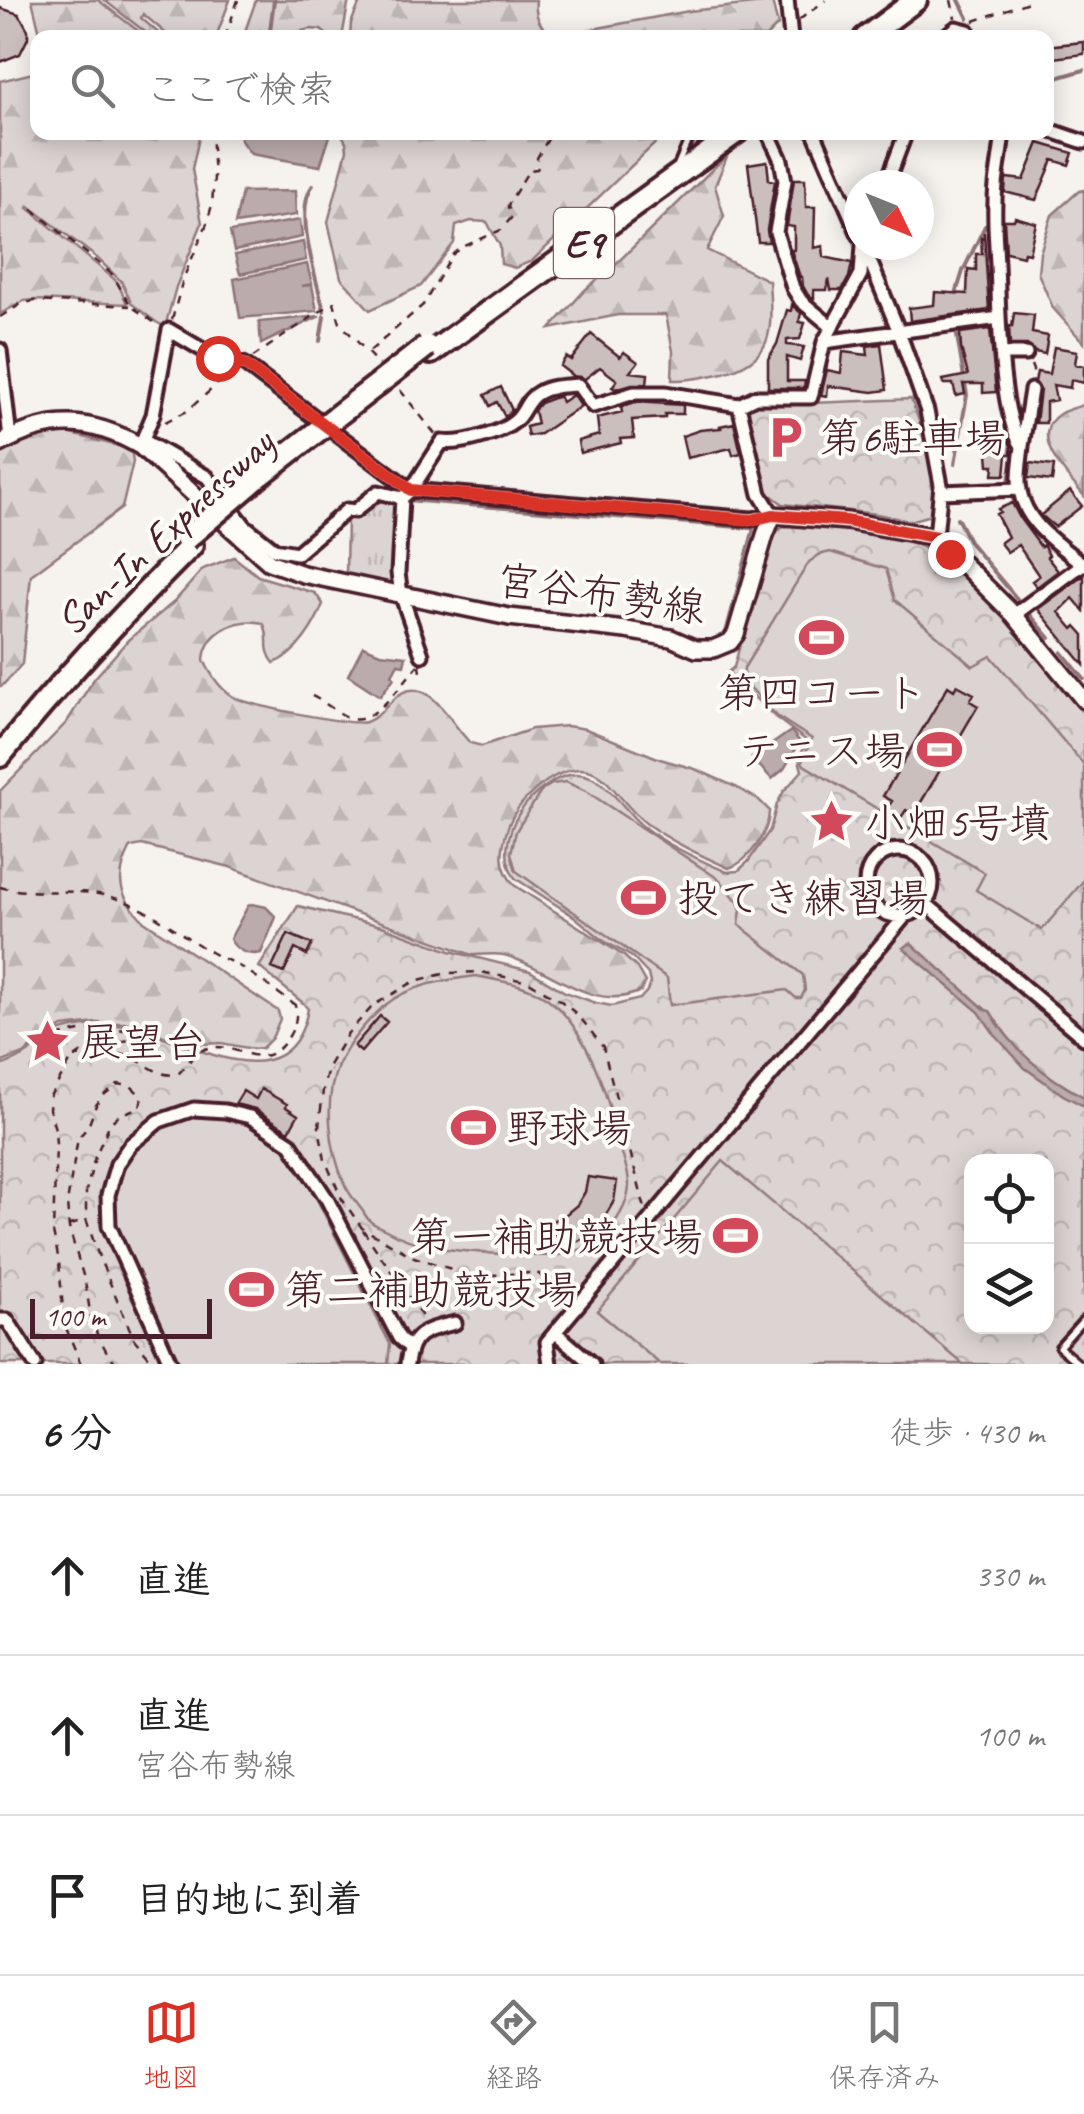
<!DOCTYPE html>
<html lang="ja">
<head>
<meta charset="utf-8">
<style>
  :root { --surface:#fff; --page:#f6f6f6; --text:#222; --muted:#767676; --line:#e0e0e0; --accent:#d93025 }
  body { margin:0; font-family:Caveat,"Klee One",sans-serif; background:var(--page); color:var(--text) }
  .controls { position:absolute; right:30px; bottom:30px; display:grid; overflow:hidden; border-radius:20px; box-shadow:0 5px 25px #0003 }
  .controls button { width:90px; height:90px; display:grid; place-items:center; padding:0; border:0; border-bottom:2px solid var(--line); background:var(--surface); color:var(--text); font:50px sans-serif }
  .compass { position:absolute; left:844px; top:170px; width:90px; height:90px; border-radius:50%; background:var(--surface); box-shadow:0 5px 25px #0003; rotate:133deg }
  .scale { position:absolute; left:30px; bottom:25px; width:182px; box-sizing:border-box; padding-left:10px; border:5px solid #4a1f2b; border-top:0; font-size:28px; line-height:35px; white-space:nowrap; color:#4a1f2b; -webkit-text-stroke:8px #fdfcf7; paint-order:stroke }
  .stop { position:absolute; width:30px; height:30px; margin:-22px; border:8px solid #d93025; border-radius:50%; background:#fff }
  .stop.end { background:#d93025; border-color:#fff; box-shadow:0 2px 10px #0008 }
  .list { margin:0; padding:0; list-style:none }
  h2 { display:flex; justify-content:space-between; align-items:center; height:130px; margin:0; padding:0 40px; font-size:42px }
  h2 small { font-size:32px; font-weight:400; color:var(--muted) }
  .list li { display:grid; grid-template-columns:65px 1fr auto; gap:30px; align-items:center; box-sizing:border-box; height:160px; padding:0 40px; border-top:2px solid var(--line) }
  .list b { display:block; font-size:38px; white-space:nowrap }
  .list p { margin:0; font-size:32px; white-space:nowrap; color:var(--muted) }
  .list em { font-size:32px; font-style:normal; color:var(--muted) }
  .icon { flex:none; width:55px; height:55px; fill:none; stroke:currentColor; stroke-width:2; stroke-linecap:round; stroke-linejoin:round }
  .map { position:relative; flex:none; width:1084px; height:1364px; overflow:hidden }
  .search { position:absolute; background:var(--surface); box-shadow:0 5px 25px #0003; left:30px; right:30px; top:30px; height:110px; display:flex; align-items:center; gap:25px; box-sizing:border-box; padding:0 35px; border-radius:20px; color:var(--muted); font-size:38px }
  .sheet { height:610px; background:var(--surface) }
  nav { display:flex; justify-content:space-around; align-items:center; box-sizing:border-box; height:140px; border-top:2px solid var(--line); background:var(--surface); font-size:28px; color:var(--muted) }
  nav a { display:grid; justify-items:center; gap:5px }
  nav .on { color:var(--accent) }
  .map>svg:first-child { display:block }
</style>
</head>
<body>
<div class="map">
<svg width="1084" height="1364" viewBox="0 0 1084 1364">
  <defs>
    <pattern id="grass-tufts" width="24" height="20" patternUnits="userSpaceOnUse" patternTransform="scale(2.5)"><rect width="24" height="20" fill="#dcd4d2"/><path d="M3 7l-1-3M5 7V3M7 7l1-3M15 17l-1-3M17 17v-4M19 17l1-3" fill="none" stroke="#beb6b4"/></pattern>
    <pattern id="forest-firs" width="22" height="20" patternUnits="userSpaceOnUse" patternTransform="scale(2.5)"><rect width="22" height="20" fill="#dcd4d2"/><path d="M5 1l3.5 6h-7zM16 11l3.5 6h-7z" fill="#beb6b4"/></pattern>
    <pattern id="park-crowns" width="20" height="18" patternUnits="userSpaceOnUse" patternTransform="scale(2.5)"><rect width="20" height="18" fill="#dcd4d2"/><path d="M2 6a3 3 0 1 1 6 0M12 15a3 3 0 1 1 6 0" fill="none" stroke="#beb6b4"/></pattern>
  </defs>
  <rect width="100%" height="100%" fill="#f6f3ef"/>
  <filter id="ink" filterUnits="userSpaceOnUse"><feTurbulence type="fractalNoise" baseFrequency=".01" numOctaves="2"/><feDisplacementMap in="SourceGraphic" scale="20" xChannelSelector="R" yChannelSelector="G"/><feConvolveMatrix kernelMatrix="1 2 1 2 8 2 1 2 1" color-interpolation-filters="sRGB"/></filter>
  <g filter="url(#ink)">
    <path fill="url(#grass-tufts)" stroke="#937a7e" stroke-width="2.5" d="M372,493l25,8v86l-51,-9 1,-64z"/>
    <path fill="url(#forest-firs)" stroke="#937a7e" stroke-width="2.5" d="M32,0h66l48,37h-105z
      M104,0h126l-14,37h-46l-27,-23 -2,4 22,19 -10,1z
      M256,0h93l-7,37h-12l-9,-7 -10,-1 -37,8h-31z
      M361,0h175c-2,17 6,34 24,37h-210l1,-14z
      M772,2l6,23 -12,12h-196l12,-6 107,-20z
      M37,72l1,60 162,1 -8,36 10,54 -26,64 -11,40 -9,-5 -24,-18 -11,-23 -24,-23 -68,-52 -1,2 85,70 5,5 9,21 -92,-4 -11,1 -24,13v-233z
      M341,133h325l-134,128 -17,7 -14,-4 -1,-18 -13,-24 -16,-1 -15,5 -2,17 -33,43 -51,24 -29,-32 -13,-56 19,-72 -1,-8z
      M728,154l-13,32 9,30 -17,34 62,31c3,49 7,80 -50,93 -16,3 -31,7 -47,6l1,-29 -7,-36h-48l-68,14 35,-39 36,-31z
      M1084,190v153l-31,-35 -15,-35 2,-20 12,-38 27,-24z
      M1084,404v92c-16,-20 -59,-61 -23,-83 7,-4 16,-5 23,-9z
      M68,433l54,14 10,7 1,8 -11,46 -91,67 -9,89 -20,22h-2v-231l31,-18z
      M234,557l24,19 57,17 8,11c-8,21 -27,52 -49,59 -13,-16 -2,-26 -11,-40 -25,-6 -57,8 -59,37 6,13 15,28 28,36 13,9 121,30 134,26 22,-7 30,-41 57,-30 14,5 32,34 42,45l5,6 12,3 50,-17 35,-3 19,3 74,30 35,10 41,18 23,13 10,10c1,21 -20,52 -40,58 -29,-13 -57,-26 -82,-44 -36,-26 -45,-79 -100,-43 -17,12 -32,26 -39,46 -7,23 -10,38 6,58l110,71 13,12 8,14 -4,9c-49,23 -91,-24 -137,-36 -10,-2 -21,0 -32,0l-242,-88 -88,-22 -11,2c-17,32 -12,49 13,74l134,90 2,8 -8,19 -10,10 -9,1 -32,-6 -36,2 -52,-22h-36l-34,4 -21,11 -18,16 -24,9v-272l67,-69 27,-43 34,-39 46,-38 29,-33z"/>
    <path fill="url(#park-crowns)" stroke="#937a7e" stroke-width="2.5" fill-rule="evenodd" d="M911,399c13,36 31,78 20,116l-22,6 -32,-7 -94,-10 -19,-14 -18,-77 6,-10 5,-2 54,2z
      M794,525c41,2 83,5 121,19 62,23 126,116 169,166v654h-1084v-298c9,-3 20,-7 28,-13 6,-5 10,-11 17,-15 15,-9 34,-12 52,-13 12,0 27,-1 38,2 58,17 155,78 173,-18l-5,-6 -44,-36 39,-61 84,20 68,25 80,20 35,21 31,11 16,3 28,-7 7,-8 3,-8 -2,-9 -16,-17 -28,-16 -29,-24 -60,-39c-11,-16 -9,-33 -3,-51 7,-17 19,-31 34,-41 39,-28 58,-2 83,26 7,9 19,19 29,25 21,14 46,25 69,35l11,-1 10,-9 22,-32 7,-26 7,-13 18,-20 -3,-12 8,-18 -32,-24 -47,-45 6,-5 34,-125c7,-11 13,-16 26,-17zM972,1162h74v164h-74z"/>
    <path fill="#dcd4d2" stroke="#937a7e" stroke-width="2.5" d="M830,552l56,17 9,31 78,66 18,-10 93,109v115l-42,50 -66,-40 9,-17 -181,-108 -2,-4 10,-22 -34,-22 -35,-37 1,-12 65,-106 10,-7z
      M566,782l20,9 134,89 18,22 3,7 -2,16 64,50 2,15 -4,8h-5l-9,-8 -117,15 -3,-27 -151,-107 -5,-18 5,-22 26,-41 10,-6z
      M476,976c24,5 52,8 72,23 41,31 61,101 72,148 3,11 9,25 9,37 0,18 -10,34 -21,47 -28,30 -69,26 -107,23 -44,-4 -77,-3 -117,-25 -4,-2 -9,-4 -13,-7 -4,-3 -6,-8 -9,-12 -6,-8 -13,-16 -17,-25 -15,-35 -22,-83 -7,-119 10,-23 27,-43 46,-60 25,-21 61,-26 92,-30z
      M195,1113l43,3 49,31 9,11 94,186 -2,20h-215l-57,-129 -3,-26 7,-39 14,-27 29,-21z
      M723,1161l240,203h-303l-63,-53z"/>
    <path fill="#bbabac" stroke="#8e7378" stroke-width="2.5" d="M240,133v-1l91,1 -11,33 -69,-12 -10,-13z
      M295,191l1,24 -61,9 7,-32z
      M300,220l2,17 -68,14 -4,-19z
      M303,242l3,18 -66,14 -5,-19z
      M307,264l5,20 -10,2 10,-1 5,26 -77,7 -6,-39z
      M320,316l-59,28 -2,-22z
      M411,498l346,29 3,4 -30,103 -6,3 29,-108 -342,-28z
      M363,646l17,7 26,3 -2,9 -6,-1 -6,11 2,3 -14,18 -32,-21z
      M791,731l9,11 -16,27 -12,10 -20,-21z
      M252,904l14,3 10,10 -15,36c-13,3 -25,-2 -31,-14l18,-33z
      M911,943l75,67 4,1c23,39 54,65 94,86v9l-21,-11 -38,-27 -30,-33 -16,-23 -76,-64z"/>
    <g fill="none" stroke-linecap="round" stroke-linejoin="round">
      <path stroke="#8e7378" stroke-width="4" d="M959,0l9,18
        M975,29l4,9
        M269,38l5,-38
        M1046,81l38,-11
        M313,185c-20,24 4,96 11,126
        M955,297l8,-26 22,-45 6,-2v-2
        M320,341l4,-25
        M955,464l12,-69 -11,-65
        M1009,482l4,-28
        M1012,497l9,17 13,19
        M957,518l13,25 53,63
        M1040,538l20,16
        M1082,572l2,2
        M1027,611l23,27
        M1062,652l22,27"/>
    </g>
    <path fill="#cbbfbe" stroke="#4a1f2b" stroke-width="2.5" d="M0,8l19,6 9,16v8l-8,16 -20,8z
      M1084,42v12l-38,5v-13z
      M1039,143l34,10 -4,12 -16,-5 -17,40 -31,-8 1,-14 18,2z
      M767,161l2,19 6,1 -8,49 2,12h-11l-10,-78z
      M794,179h11l1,28h9l-1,41 9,-2 1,11 28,6 -3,14 -7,13h-11l-2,-11 -2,11h-13v8l-6,-3 -5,-9 -1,-9h-2l-9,-27h3v-23l-7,-1z
      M1015,217l21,6 -7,30 -5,-1 -1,4 -17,-4 -2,-32h10z
      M984,232l5,78 -79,11 -1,-13 25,-3 1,-13 32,2 1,-25 8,1v-16h6l-1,-17 3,1z
      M792,305l9,8 -2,9 6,1 -5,16 -13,1v5l17,2 -4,14 -13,-4v24h18l-1,7h-36v-29l9,-15 10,-34 4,1z
      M1014,313l20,2 -2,18 16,3 -3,18 -10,-2 -8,-7h-17l-1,-19 3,1z
      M990,329l6,63 -13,1v-9h-20l2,10 -9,2 -3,-12h-9l-1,-4 25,-5 -7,-27 -1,-15z
      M591,334l29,23 4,-5 14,10 -8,10 18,2 -1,10h-15l-17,5 -3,-2 5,-7 -17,-13 -15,12 -12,-3 -13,-10 6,-9 5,3z
      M881,344l6,46 -14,2 -45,-6 -1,10 -6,-1 6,-25 14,3 2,-21 25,3 -1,-9z
      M1054,347l23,4 -2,13 9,2v17l-13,-3 -1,8 -17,-3 3,15 -10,2v21h-10l4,-33 -5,-8 2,-10 12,2z
      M501,387l11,23 -7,7 -8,-15 -7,4 -5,-11z
      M573,395l8,11 -41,28 -12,2 -2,-9 11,-3 -3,-14 6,-7 19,-7 3,6z
      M635,402l48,3v9h-18v4l-33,2 2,18 -14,1 1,4 -41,10 -2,-12 21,-6 -2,-17 25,-6 -1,-5z
      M734,423l7,30 -8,2 -2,-7 -44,10 -5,-22 18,-6 21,-2 -1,-2z
      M986,428l13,1v9l7,-3 5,11v8h-4l-2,21h-12l1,-10h-5z
      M1030,463l24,3 -2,15 -24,-3z
      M1070,491l12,15 -27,21 -14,-12z
      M1012,503l9,17 20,27 2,-2 6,10 -2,2 11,14 -21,16 -5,-6 7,-5 -21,-31 -11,7 -7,-9 8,-6 -12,-23 4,-2 -2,-3z
      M1084,575v36l-11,-13 -14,14 14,17 3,-3 8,9v30l-46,-56z
      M957,685l17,9 -4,7 8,5 -64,108 -8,-4 -6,9 -14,-9 6,-9 -9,-5 65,-110 6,4z
      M288,934l24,10 -5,11 -12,-6 -11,24 -12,-5z
      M380,1016l7,6 -26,30 -7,-6z
      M261,1089l26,15 -1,3 12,8 -9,16 -34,-22 -20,-5 8,-13 13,8z
      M588,1177l29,4 -3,20 -10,17 -16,18 -29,15 -9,-29 15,-7 12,-10 8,-13z"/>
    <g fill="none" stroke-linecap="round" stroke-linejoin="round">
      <defs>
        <path id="lane" d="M678,164l8,-19 11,-13
          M1079,1364l-20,-17 25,-28"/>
        <path id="street" d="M787,0l4,38
          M943,38l13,-10 12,3 3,7
          M1046,129l38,13
          M768,132l13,28 4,21 -9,51 17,56 8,13 31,26
          M814,132l45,103
          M1003,132c-2,23 -8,47 -8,70 -1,20 1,41 2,62 2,42 2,150 25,182 -1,11 -3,22 -3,32 -1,41 37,65 65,87
          M886,185l20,-53
          M865,249l34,83 28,79 14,74 -5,52
          M824,342l175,-24
          M0,350l10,88
          M1001,354h25
          M143,440l64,37 38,49 29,23 23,4 50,-43 8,1 23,-19 24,6
          M140,446l13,-31 16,-85 49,29 26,5 167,126 341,29 21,-4 -13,-21 -21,-89
          M1022,446l9,-56
          M941,492l79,-3
          M1014,615l69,-51
          M422,655l-21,-61 -3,-21 4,-75 9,-8 31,-48c18,3 63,-9 76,-24 7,-8 10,-20 20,-25 11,-7 27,-7 40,-8l15,21 41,-13h31l74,12 16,-8h56l13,-55 37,-68 2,-29
          M866 883a33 33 0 1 1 66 0a33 33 0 1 1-66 0Z
          M925,903l159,135
          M0,1320h7l4,6 24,38
          M555,1332l37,32
          M171,1364l-62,-138 -1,-31 9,-31 13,-19 29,-24 35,-12 31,2 25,6 40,26 37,56 72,139 10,9
          M407,1364c4,-33 20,-34 48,-41
          M550,1364l-3,-22 359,-427"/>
        <path id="secondary" d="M0,444c50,-28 91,-26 140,2l129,116 34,12 206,43 117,13 45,8 25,11h17l17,-7 6,-8 29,-99 8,-20 74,6 89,16 78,78 70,85"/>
        <path id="highway" d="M865,38l51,-38
          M431,353l306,-221
          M0,756c60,-74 124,-143 192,-211"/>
      </defs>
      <use href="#lane" stroke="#4a1f2b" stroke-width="12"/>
      <use href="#street" stroke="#4a1f2b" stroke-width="19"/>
      <use href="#secondary" stroke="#4a1f2b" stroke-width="22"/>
      <use href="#highway" stroke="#4a1f2b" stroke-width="28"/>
      <path stroke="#4a1f2b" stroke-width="2.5" stroke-dasharray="8 8" stroke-linecap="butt" d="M951,0l4,18
        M799,20l27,-20
        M974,21l60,-21
        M225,38l13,-38
        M32,209l80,65 19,32 27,19
        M0,317l21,-13 13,-3 96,5
        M172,320l11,-41 23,-53 6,-21 2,-28 -3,-45
        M370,351l53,-46 30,-51 12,-8 36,-16 11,-13 -4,-10 1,-4 20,-33 8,-1 2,-3 -2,-8 15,-26
        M253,357l81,-55 6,21 39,42
        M1031,365l2,5v11
        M400,390l36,45
        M165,422l22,-11 43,-38
        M420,664l1,9
        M312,696c13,6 27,19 41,23 22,5 52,-39 65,-54
        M0,887c36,9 72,0 108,9 42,11 65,34 101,55 9,6 19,9 28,14 20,11 39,27 58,40 3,11 0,21 -6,31 -25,41 -50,5 -81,12 -15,4 -19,16 -30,26 -18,4 -29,-9 -45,-16 -19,-8 -38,-5 -58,-1
        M57,1037c27,-8 60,-15 85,0
        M70,1225l16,-4
        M363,1230l60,88
        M568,1299l-29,-25 -10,-1 -56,3 -59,-19 -52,-29 -20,-29 -17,-39 -6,-33 4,-37 5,-23 20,-34 26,-28 41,-24 32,-8 34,-1 48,10 32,19 18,15 24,31 42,162
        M81,1364l-17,-41 -5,-62 -6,-29 3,-87 -1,-16 -6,-20 1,-13 22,-37 14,-10 52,-11 12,3
        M117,1364l-9,-10 -11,-20 -6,-17 -6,-35 -16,-54 -2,-25 11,-65 10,-11 8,-22 9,-11 13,-10 13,2 11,11 -2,10 -21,8 -9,8 -15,34 -9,34v28l13,38 35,82 21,25"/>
      <use href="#lane" stroke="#fdfcf7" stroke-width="5"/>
      <use href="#street" stroke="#fdfcf7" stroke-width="11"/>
      <use href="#secondary" stroke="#fdfcf7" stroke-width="15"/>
      <use href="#highway" stroke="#fdfcf7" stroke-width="20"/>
      <defs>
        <path id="highway-bridge" d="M186,539l75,-64 166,-129"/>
      </defs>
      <use href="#highway-bridge" stroke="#4a1f2b" stroke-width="28" stroke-linecap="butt"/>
      <use href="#highway-bridge" stroke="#fdfcf7" stroke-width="20"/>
    </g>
  </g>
  <g fill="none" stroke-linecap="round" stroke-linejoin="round" filter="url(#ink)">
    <path stroke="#d93025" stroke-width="12" d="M218,358l26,6 167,126 341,30 21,-5 73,6 90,16 14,17"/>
  </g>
  <defs>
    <symbol id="parking-bare" viewBox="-9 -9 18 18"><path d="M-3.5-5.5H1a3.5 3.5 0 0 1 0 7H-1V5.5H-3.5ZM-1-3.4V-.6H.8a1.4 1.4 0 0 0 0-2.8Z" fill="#d1495b" stroke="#fdfcf7" stroke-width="2.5" paint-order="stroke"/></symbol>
    <symbol id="stadium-bare" viewBox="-9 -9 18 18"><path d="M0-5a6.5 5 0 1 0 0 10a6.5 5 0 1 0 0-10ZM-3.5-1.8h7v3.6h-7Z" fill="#d1495b" stroke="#fdfcf7" stroke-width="2.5" paint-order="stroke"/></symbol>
    <symbol id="sight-bare" viewBox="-9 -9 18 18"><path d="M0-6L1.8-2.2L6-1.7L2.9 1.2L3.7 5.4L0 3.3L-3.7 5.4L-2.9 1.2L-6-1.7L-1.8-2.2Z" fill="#d1495b" stroke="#fdfcf7" stroke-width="2.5" paint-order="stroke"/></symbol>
  </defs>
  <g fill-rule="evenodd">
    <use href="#parking-bare" x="754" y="406" width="63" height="63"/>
    <use href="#stadium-bare" x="790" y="606" width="63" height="63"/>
    <use href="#stadium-bare" x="908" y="718" width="63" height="63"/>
    <use href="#sight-bare" x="800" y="790" width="63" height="63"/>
    <use href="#stadium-bare" x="612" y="866" width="63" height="63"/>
    <use href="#sight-bare" x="16" y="1010" width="63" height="63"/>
    <use href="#stadium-bare" x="442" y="1096" width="63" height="63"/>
    <use href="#stadium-bare" x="704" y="1204" width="63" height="63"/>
    <use href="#stadium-bare" x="220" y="1258" width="63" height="63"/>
  </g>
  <g text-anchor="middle" stroke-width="8" stroke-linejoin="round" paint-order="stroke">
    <rect fill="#fdfcf7" stroke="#806168" stroke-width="2.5" x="554" y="208" width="60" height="70" rx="8"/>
    <g font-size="40" font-weight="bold" fill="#4a1f2b">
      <text x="584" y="257">E9</text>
    </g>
    <g font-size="42" fill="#4a1f2b" stroke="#fdfcf7" text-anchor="start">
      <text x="819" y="452">第6駐車場</text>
      <text x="822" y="707" text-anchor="middle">第四コート</text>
      <text x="906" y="765" text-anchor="end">テニス場</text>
      <text x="864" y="837">小畑5号墳</text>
      <text x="677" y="912">投てき練習場</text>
      <text x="80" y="1056">展望台</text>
      <text x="506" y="1142">野球場</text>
      <text x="703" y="1251" text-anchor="end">第一補助競技場</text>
      <text x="284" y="1304">第二補助競技場</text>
    </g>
    <g font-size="42" fill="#4a1f2b" stroke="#fdfcf7">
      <text transform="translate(164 531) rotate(-43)" y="15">San-In Expressway</text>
      <text transform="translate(601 593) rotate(8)" y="15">宮谷布勢線</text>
    </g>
  </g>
</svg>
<div class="controls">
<button><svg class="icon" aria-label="locate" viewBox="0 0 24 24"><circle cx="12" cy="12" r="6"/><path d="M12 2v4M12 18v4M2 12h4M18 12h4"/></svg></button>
<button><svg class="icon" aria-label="layers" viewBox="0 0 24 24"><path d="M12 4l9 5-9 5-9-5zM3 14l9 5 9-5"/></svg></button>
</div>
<svg class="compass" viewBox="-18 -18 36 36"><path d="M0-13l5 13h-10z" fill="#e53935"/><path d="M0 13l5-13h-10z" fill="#767676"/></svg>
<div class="scale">100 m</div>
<div class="stop" style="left:218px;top:358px"></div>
<div class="stop end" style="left:950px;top:554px"></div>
<div class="search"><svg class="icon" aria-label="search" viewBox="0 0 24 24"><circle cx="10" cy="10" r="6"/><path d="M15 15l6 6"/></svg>ここで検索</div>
</div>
<section class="sheet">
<h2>6 分<small>徒歩 · 430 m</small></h2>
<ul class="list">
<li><svg class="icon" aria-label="ahead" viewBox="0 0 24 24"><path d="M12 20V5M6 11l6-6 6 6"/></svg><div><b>直進</b></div><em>330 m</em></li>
<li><svg class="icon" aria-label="ahead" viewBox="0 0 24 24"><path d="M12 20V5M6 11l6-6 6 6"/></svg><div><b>直進</b><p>宮谷布勢線</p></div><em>100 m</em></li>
<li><svg class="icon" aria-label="arrive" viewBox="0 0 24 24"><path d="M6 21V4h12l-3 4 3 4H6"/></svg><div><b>目的地に到着</b></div></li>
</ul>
</section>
<nav>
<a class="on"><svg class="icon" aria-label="map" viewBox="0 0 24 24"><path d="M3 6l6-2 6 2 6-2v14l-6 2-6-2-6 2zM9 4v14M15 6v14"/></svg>地図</a>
<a><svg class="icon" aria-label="directions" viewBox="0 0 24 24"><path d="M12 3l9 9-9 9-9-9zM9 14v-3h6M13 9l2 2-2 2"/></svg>経路</a>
<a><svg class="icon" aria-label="saved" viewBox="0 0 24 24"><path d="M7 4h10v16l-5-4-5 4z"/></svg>保存済み</a>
</nav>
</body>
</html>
